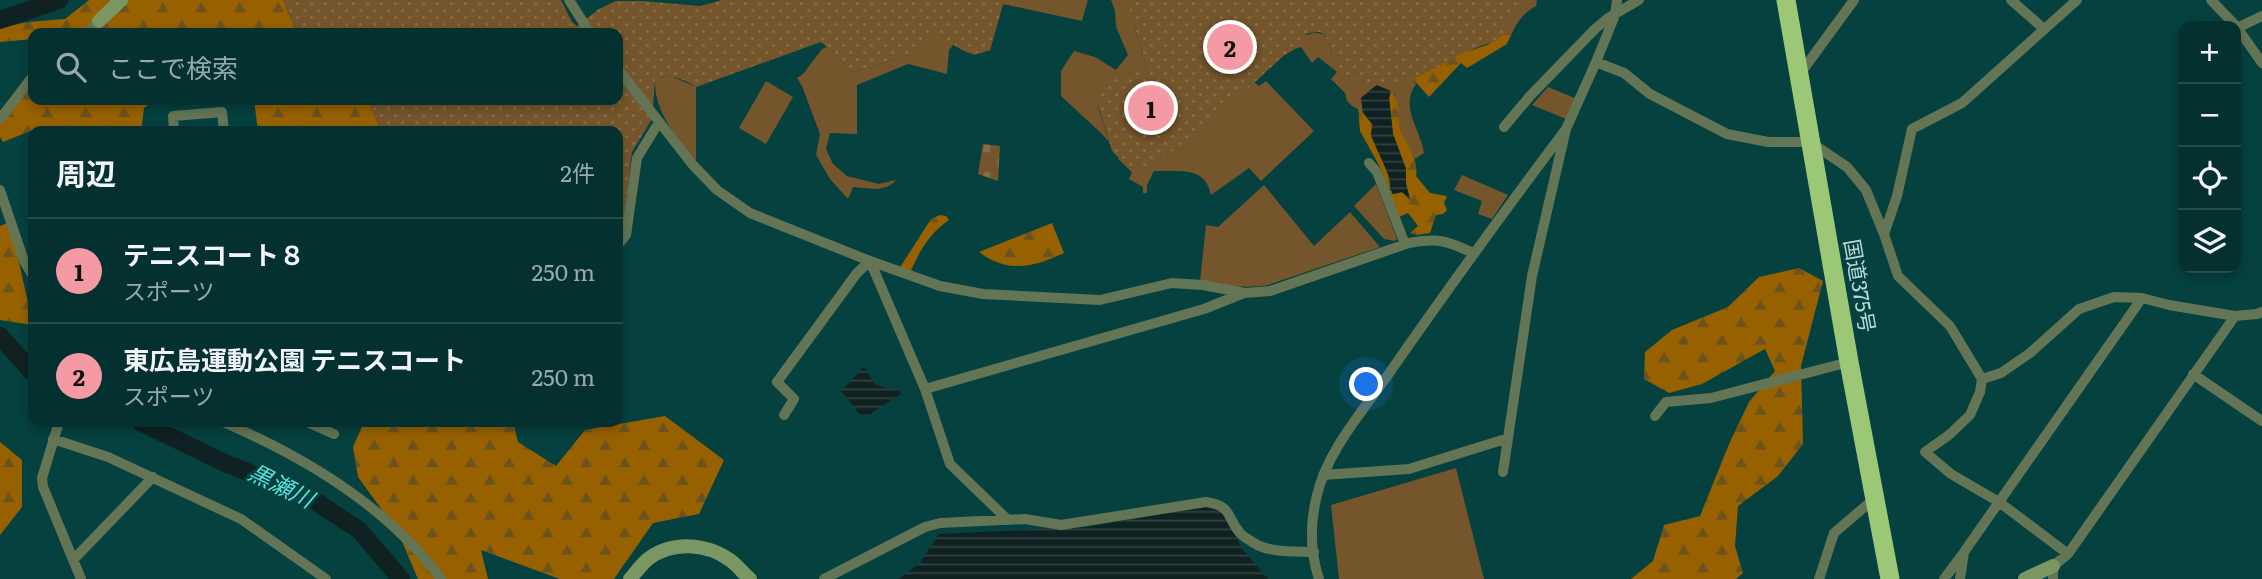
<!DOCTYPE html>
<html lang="ja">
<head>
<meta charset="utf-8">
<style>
  :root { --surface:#04312f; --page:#123d3b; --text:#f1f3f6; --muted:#97a9aa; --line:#254c4b; --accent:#f49aa5 }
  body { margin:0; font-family:Literata,"Noto Sans JP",serif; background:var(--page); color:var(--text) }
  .controls { position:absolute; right:21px; top:21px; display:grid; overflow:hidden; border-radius:14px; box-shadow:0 4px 10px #0003 }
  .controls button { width:63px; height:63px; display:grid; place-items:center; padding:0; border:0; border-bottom:2px solid var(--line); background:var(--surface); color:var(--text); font:35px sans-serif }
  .you { position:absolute; left:1367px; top:385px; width:24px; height:24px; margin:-18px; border:5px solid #fff; border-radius:50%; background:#1a73e8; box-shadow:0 0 0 10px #1a73e833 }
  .badge { display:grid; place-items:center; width:46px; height:46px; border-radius:50%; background:var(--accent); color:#111; font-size:23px; font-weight:700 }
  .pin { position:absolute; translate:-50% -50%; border:4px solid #fff; box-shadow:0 2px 7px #0006 }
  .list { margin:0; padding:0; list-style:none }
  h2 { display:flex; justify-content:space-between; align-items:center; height:91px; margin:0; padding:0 28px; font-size:30px }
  h2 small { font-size:23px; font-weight:400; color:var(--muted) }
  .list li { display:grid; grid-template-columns:46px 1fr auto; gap:21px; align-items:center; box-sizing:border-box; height:105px; padding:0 28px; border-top:2px solid var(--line) }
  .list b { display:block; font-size:26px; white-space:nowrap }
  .list p { margin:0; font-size:23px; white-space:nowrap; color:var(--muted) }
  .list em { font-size:23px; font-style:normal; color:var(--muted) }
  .icon { flex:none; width:38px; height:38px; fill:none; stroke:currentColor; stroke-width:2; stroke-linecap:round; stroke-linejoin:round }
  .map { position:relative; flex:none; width:2262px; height:579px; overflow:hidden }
  .search { position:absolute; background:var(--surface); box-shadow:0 4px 10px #0003; left:28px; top:28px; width:595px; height:77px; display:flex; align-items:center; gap:18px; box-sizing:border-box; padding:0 24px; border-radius:14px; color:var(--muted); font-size:26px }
  .panel { position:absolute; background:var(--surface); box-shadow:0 4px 10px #0003; left:28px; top:126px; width:595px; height:301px; border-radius:14px }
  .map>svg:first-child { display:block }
</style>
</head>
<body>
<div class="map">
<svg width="2262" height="579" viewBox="0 0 2262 579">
  <defs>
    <pattern id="forest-firs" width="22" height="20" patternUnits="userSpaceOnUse" patternTransform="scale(1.75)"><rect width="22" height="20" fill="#976100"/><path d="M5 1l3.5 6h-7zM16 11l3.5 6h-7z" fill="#6c531d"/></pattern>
    <pattern id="cemetery-stones" width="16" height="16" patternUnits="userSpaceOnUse" patternTransform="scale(1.75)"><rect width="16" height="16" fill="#74552c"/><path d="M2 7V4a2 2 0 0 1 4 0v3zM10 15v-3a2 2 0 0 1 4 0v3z" fill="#866d4a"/></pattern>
    <pattern id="park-dots" width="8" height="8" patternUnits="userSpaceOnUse" patternTransform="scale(1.75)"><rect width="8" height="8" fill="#74552c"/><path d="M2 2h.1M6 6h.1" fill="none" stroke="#866d4a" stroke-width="1.8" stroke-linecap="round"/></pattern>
    <pattern id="water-rules" width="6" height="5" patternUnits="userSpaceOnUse" patternTransform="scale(1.75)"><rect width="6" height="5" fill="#0f2120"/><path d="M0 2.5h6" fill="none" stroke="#304140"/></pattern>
  </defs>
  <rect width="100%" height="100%" fill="#05413f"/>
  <path fill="#74552c" d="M995,0h93l-6,21 -79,-17 -13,46 -16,5 -20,-11 -5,6 -2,24 -39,-10 -51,21v49l-27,-1 -4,16 7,15 14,12 32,8 17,-4c-11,13 -27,8 -43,7l-5,12 -18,-20 -14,-24 4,-21 -18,-48 -5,-8 6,-4 19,-25 5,-2 13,11 7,11 6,3 49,-14 26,-32z
    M1111,0h49l-25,28 12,41 -51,21 3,20 10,32 -8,-9 -40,-37v-25l13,-20 21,6 21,13 12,-15 -12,-28 -1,-16z
    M1517,0h20l-1,6c-13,7 -19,16 -25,29l-8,-1 -90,45 3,5c-17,23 5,46 8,69l-9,6 -9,-15 -7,-19 -4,-31 -20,-8 -14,12 2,14 -11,-6 -5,-5 -2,-8 -14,-14 6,-7 -19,-15 -6,6 -11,-16 -6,2 -20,12c14,-12 30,-35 50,-26l7,19z
    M671,76l25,11v75c-19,-24 -42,-50 -41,-82l3,-2z
    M766,81l27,16 -27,47 -27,-16z
    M1266,81l48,50 -53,50 -12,-13 -38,27c-6,-30 -32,-23 -57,-24l-7,14v8h-4v-6l-14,-8 3,-7 -14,-13 79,-29 57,-48 5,4z
    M1548,87l29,12 -11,20 -34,-14z
    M1462,175l46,20 -16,24 -14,-5 4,-13 -28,-11z
    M1376,184l21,55 -2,2 -11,-2 -30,-33z
    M1264,185l50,61 36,-34 30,35 -112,38c-24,4 -45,0 -68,-4l6,-56 12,2z
    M1456,468l28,111h-145l-8,-74z"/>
  <path fill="url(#forest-firs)" d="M89,0h194l14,33h-264v6l-33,3v-14l28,-6 37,-3z
    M1503,34l8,1 -4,9 -40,24 -6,-5 -32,34 -16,-18 47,-25 27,-9z
    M33,71v29h122l-11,8 -3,23h-78l-25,-3 -35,14 -3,-5v-25z
    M1391,91c10,8 6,25 9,37 6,17 19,30 16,48l14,17 17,3 -3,7 3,7 -4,4 -7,1 -6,18 -14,2 -6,-2 8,-7 -10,-13 -9,4 -18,-48 -21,-38 -2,-24 14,17c-2,25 19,41 18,66l4,4 8,-2 8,6 -4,-14v-15l-13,-35 -4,-36z
    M254,100h114l13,31h-123z
    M940,215l6,1 3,4c-20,14 -29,30 -38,51l-12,-2 32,-50z
    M10,222l23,103 -33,-5v-94z
    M1052,223l12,30c-30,14 -56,21 -85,-1z
    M1799,268l24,13 -22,85 2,78 -25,32 -40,30 -3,40 8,27 -7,6h-105l22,-18 11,-36 36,-9 29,-72 20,-42 26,-31 -10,-22 -63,35 -33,9 -25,-14 1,-27 27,-22 56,-23 31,-30z
    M665,416l59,44 -25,54 -46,9 -39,56h-54l-79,-29 7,29h-70l-20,-47 -40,-55 -5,-30 11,-25h149l5,20 38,24 29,-36z
    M0,442l22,18v47l-22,28z"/>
  <path fill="url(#cemetery-stones)" d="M983,144l17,2 -2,35 -20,-7z"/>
  <path fill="url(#park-dots)" d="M283,0h278l11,22 5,4 22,-17 17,-8h27l57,5 22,-6h314l-33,4 -13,46c-31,11 -32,-10 -59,-17l-22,23 -56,16 -6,-3 -7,-11 -19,-16 -125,45c-13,-8 -27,-15 -41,-7l-3,39 -20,33 -9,72 -5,12v-105h-237l-13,-31h250v-67h-321z
    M1127,0h399l-11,16 -4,3 -8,15 -6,6 -37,14 -22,13 -35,16h-43l-13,-6 -11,-13 -11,-29 -5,-3 -12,1 -67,62 -78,64 -16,9 -6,-2 -9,6 -20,-21 -16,-53v-8l5,-6 46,-15z"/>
  <path fill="url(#water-rules)" d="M1377,85l14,6 -2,7 4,36 13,35v15l4,16 -8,-8 -10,2 -2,-16 -19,-42 1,-12 -9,-12 -2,-14z
    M864,367l12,18 24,6 1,3 -31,20 -10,1 -19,-24z
    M1219,504l24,46 25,29h-370l21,-15 20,-30 148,-7z"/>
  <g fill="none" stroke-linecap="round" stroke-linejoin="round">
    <path stroke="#0f2120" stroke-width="18" d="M0,20l59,-20
      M0,336l33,37
      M140,422l85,41 84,34 50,33 42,49"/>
    <path stroke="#637555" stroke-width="10" d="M569,0l21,33
      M2011,0l33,29
      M2211,0l25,26
      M2236,26l26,37
      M2237,28l25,-12
      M87,33l12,-12
      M1596,62l28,11 26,21 77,40 41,8h42l37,25 19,23 18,44 14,42 52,50 32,53 -2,13 -10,23 -21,20 -24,17 26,22 48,28 69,52
      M618,69l74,95 25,26 33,23 120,48 70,25 43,8 117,6 72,-17 31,2 42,8 25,-2 139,-48c29,-5 37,-3 64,10
      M1798,70l7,-3 49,-67
      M0,119l33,-43
      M1504,127l26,-31 65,-67 13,-11 31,-18
      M174,131l-1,-15 49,-4 2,19
      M1369,163l8,9 28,72
      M0,190l24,71 9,15
      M1884,234l13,-38 15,-67 50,-26 115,-103
      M618,245l8,-10 11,-77 22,-36
      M2193,374l69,47
      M1982,379l19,-6 29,-20 49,-44 35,-12 28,1 27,7 66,11 22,-2 5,-2
      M925,389l279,-80 40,-16
      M784,415l10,-16 -17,-17 80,-109 13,-12 55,128 25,75 58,56
      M1655,416l11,-14 45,-4 138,-36
      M59,422l-17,56 1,9 38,92
      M223,422c82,35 164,84 218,157
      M307,422l27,12
      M53,439l55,18 133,62 85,60
      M1503,472l29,-196 34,-147 30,-67 19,-47 2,-15
      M1323,475l86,-6 93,-29h5
      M74,559l79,-82
      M824,579l101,-52 15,-4 85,-4 36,6 145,-23c27,4 20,15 34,31 3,4 10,7 14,10 15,10 42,8 60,9
      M1319,579c-9,-27 -9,-56 -2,-84 11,-46 47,-85 73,-123 57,-82 116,-163 176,-243
      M1819,579l15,-46 40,-34
      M1944,579l18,-24
      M1960,579l4,-27 178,-254
      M2053,579v-13l15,-12 167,-238"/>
    <path stroke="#7a9663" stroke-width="14" d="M99,21l22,-21
      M630,579c6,-7 12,-15 18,-20 24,-18 58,-16 82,1 7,5 13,13 20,19
      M2025,579l28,-13"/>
    <path stroke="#9bc777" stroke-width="19" d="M1786,0l63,362 41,217"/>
  </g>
  <g text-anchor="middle" stroke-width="6" stroke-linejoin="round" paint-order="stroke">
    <g font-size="21" fill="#b8d9d7" stroke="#05413f">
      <text transform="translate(1859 286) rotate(80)" y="7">国道375号</text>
    </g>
    <g font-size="23" font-style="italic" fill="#5ae1dc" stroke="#05413f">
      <text transform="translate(281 486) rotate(26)" y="8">黒瀬川</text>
    </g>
  </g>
</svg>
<div class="controls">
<button>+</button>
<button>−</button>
<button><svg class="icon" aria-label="locate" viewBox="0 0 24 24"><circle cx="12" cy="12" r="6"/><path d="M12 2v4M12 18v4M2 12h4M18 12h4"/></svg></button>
<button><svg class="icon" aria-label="layers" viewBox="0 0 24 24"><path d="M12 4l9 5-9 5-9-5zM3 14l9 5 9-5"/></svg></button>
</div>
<div class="you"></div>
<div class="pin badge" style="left:1151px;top:108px">1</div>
<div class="pin badge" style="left:1230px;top:47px">2</div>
<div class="search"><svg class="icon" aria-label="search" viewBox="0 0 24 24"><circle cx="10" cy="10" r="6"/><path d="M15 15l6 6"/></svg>ここで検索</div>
<section class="panel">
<h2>周辺<small>2件</small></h2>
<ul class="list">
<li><span class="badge">1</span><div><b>テニスコート８</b><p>スポーツ</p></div><em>250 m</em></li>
<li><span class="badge">2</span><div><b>東広島運動公園 テニスコート</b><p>スポーツ</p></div><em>250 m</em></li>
</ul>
</section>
</div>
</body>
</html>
